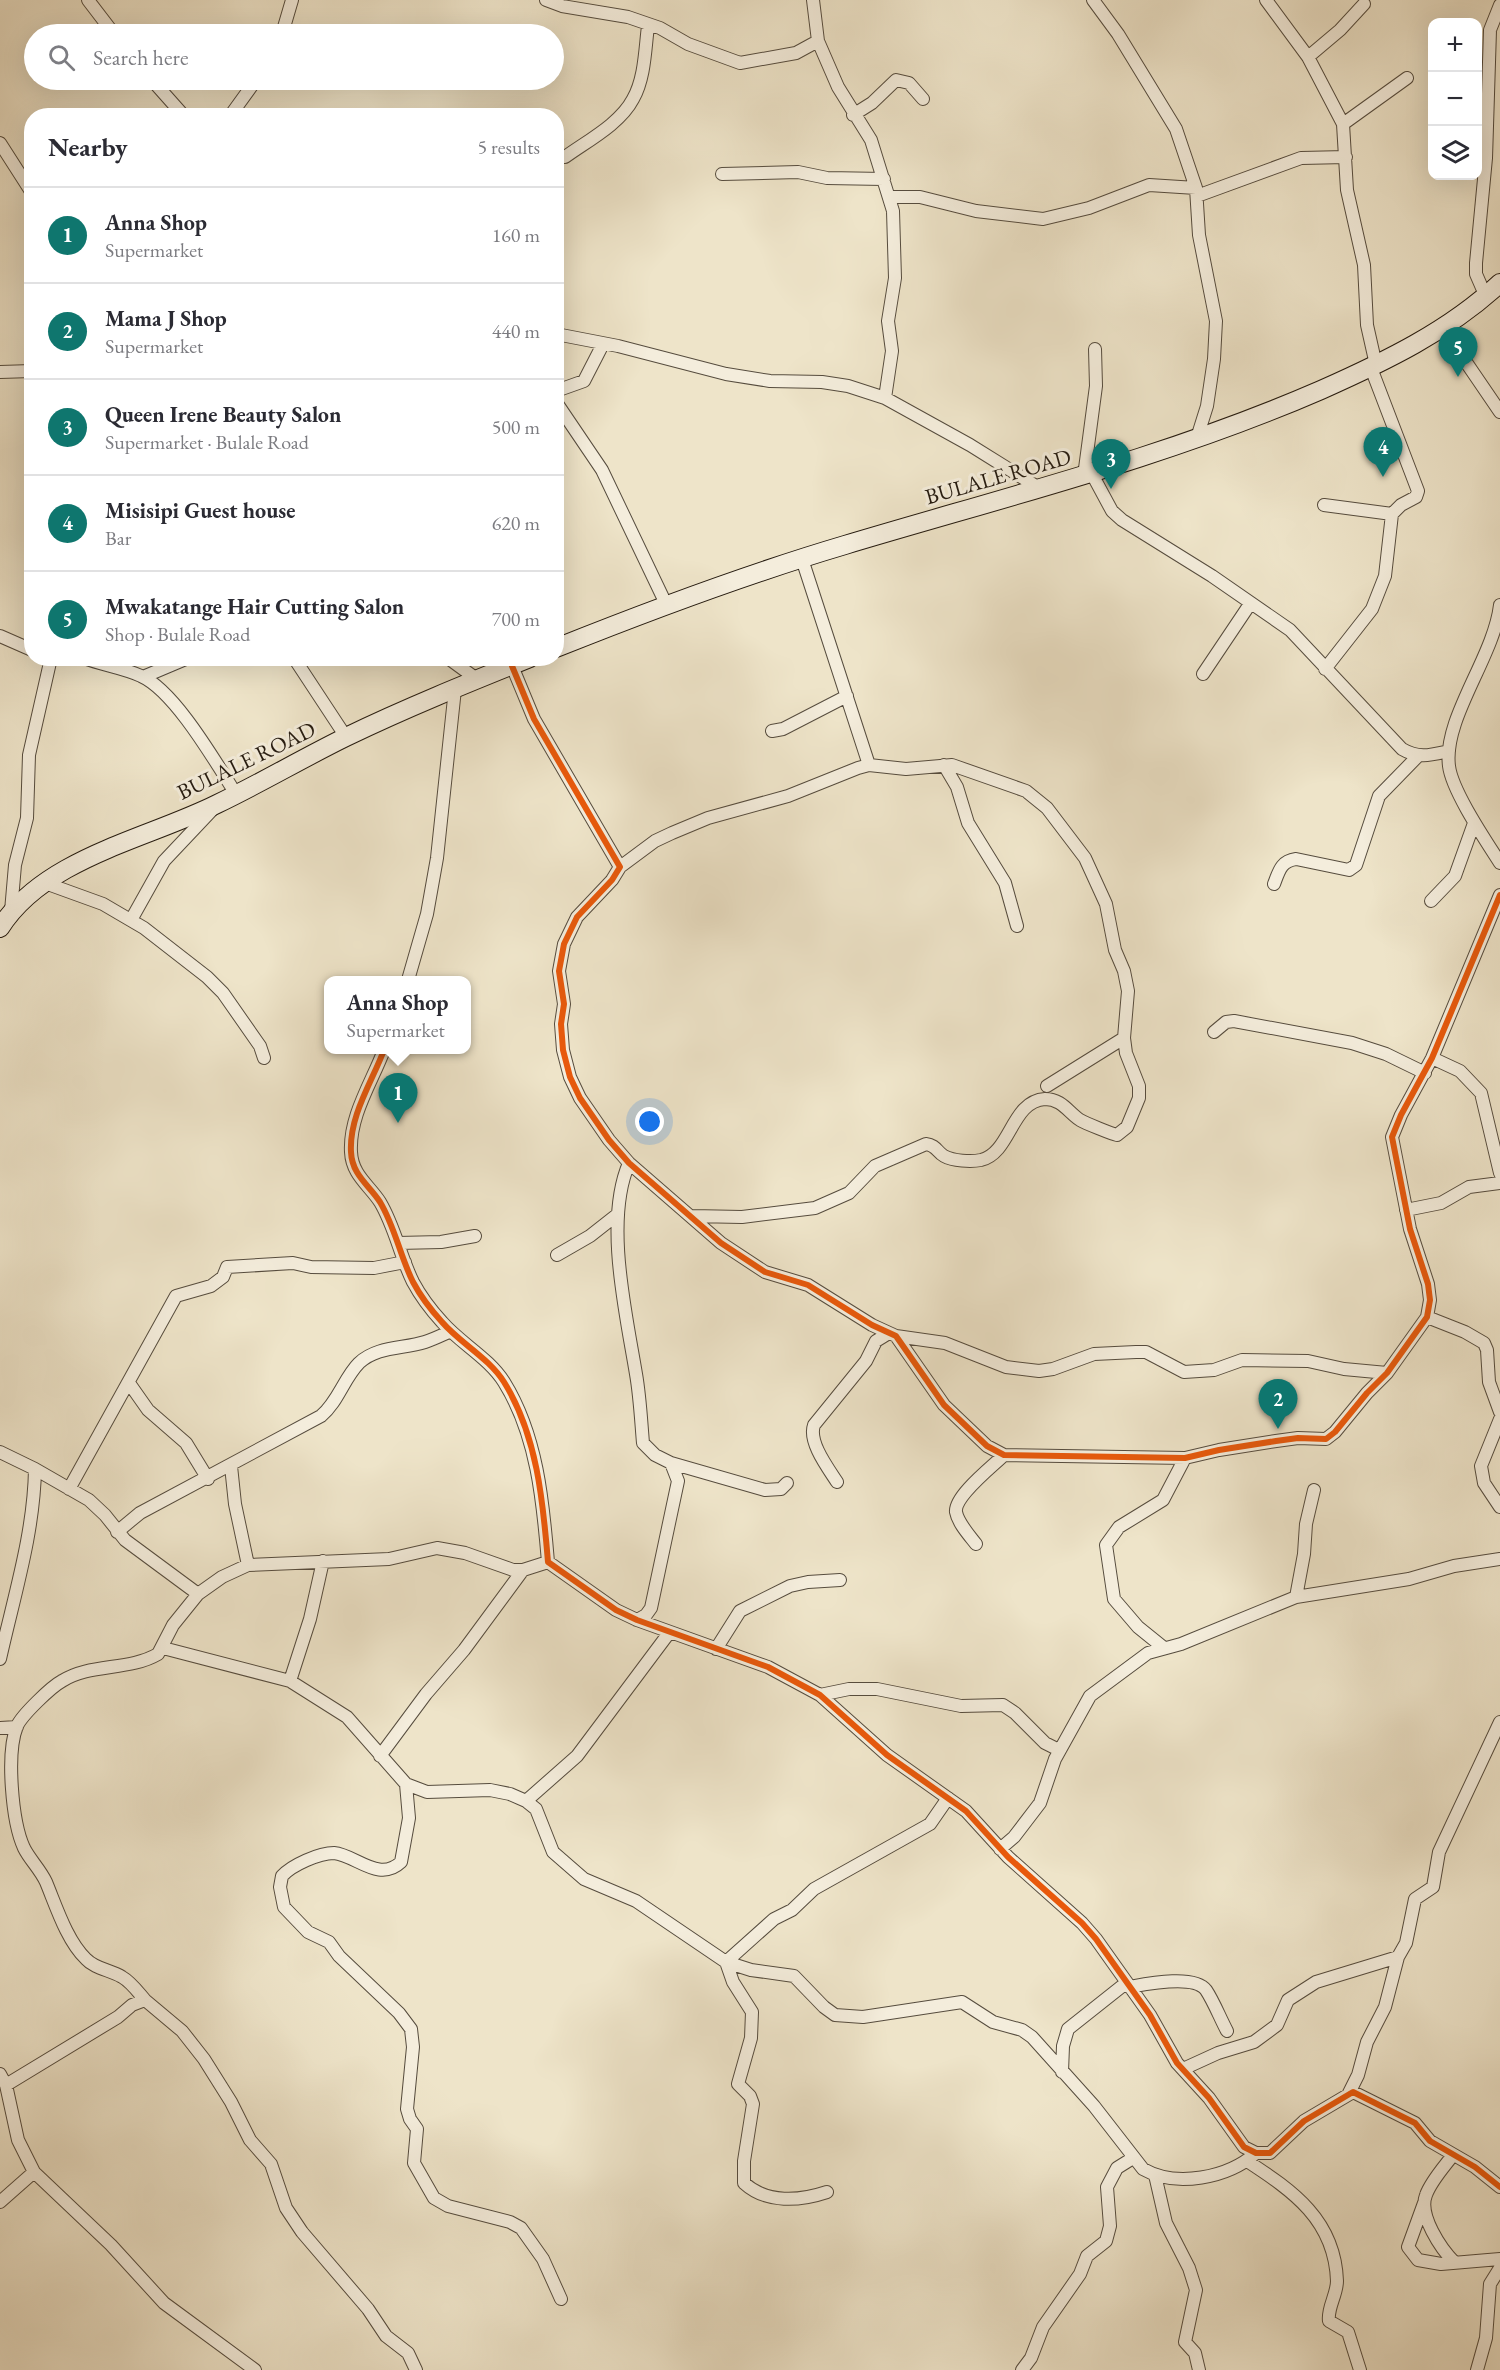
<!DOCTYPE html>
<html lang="en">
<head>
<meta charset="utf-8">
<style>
  :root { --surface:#fff; --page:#f2f2f3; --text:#2b2b33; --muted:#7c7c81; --line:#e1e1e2; --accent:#0f766e }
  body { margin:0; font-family:"EB Garamond",serif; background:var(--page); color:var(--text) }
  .controls { position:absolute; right:18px; top:18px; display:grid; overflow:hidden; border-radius:12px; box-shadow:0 6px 24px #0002 }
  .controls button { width:54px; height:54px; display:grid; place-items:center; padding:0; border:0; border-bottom:2px solid var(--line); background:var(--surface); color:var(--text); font:30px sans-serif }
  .you { position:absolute; left:650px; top:1122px; width:21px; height:21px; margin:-15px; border:4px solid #fff; border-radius:50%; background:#1a73e8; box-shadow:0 0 0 9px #1a73e833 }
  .badge { display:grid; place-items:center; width:39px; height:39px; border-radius:50%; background:var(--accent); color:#fff; font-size:20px; font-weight:700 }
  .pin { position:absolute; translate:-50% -50px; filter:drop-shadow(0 2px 3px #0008) }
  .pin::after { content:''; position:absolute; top:32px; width:21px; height:18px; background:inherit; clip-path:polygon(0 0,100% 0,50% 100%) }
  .popup { position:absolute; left:324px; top:976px; width:147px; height:78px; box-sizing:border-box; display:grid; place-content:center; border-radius:12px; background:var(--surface); filter:drop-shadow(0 2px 4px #0005); font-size:20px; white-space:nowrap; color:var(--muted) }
  .popup b { font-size:22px; color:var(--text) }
  .popup::after { content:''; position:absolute; left:50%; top:100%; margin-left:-12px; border:12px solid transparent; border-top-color:var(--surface) }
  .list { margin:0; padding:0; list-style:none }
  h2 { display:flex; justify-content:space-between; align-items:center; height:78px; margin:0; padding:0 24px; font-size:26px }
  h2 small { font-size:20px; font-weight:400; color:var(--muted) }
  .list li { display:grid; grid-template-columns:39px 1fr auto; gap:18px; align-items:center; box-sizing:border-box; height:96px; padding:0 24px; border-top:2px solid var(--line) }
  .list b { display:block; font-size:22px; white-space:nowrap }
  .list p { margin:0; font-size:20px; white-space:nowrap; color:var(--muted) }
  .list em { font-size:20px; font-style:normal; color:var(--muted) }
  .icon { flex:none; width:33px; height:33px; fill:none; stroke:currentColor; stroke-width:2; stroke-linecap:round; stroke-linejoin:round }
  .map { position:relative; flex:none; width:1500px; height:2370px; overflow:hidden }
  .search { position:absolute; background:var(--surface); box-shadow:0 6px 24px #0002; left:24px; top:24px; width:540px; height:66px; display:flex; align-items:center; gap:15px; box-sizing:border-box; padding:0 21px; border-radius:33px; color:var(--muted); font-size:22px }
  .panel { position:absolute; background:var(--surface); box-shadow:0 6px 24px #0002; left:24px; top:108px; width:540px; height:558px; border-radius:24px }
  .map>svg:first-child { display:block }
</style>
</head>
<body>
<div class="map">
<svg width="1500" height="2370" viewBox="0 0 1500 2370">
  <rect width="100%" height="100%" fill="#eee4c9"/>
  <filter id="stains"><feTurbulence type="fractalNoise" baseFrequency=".00333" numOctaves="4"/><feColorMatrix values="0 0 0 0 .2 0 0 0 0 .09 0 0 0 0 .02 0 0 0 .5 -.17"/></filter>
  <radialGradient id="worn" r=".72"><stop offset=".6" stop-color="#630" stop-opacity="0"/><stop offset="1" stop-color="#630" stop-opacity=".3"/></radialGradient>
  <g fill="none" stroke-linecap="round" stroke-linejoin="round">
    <defs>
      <path id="street" d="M88,0l26,34
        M546,0l16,6 66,11 32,11 28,16 52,19 56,-10 22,-12
        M813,0l5,41 20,46 33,53 22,71 2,67 -7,43 4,30 -7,47
        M1093,0l25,34 58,95 20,59 3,47 17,86 -2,38 -7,47 -11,35
        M1266,0l42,57 35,67 4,66 17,75 3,60 9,40
        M282,34l10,-34
        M1308,57l32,-27 24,-26
        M152,80l32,36
        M853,115l19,-12 24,-23 13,3 14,16
        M230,116l26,-36
        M1343,124l64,-46
        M0,143l32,50
        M565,157c22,-16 55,-33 68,-58 12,-21 12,-50 15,-73
        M722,174l76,-2 29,6 57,1
        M1197,196l104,-38 45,-1
        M890,197h30l56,14 67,8 46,-11 60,-23 47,3
        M1486,297l-10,-23v-11l10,-105 4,-128 10,-25
        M1442,327l58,85
        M556,334l62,12 108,28 44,7 52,1 26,4 37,12 85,47 69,43
        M0,372l32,-1
        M556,391l28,-10 19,-37
        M556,402l46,68 64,134
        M1092,474l20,37 10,9 90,56 78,54 112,119c17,10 29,6 47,2
        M1084,476l12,-90 -1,-37
        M1324,505l68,9
        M802,559l67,206
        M1500,605c-6,52 -57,113 -51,161 3,25 37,75 51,97
        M0,636l32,14
        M84,658c18,7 40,10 57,18 34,15 75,87 95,118
        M294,658l52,79
        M448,658l30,22
        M512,666l22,53 86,148 -8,13 -35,37 -13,27 -5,27 5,33 -3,20 2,26 7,27 10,21 29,42 20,23 92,80 44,29 43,13 64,40 24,11 48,69 43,41 17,9 181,3 34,-8 57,-9 22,-3 28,1 9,-7 32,-39 20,-20 40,-56 3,-17 -2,-16 -18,-55 -18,-92 9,-22 31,-57 68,-163
        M1325,669l47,-60 13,-33 7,-62 9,-9 15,-8 2,-6 -47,-123
        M1203,674l47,-70
        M143,677l45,-19
        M772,731l11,-2 64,-33
        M944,765l13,22 11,36 37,60 12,43
        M620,867l35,-26 17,-8 36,-15 80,-22 70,-28 11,-3 37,4 46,-4 74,26 21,17 38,50 21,46 9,46 9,21 4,20 -4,47 2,15 13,33v12l-12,29 -10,8c-5,-1 -32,-12 -37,-15 -12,-8 -18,-21 -35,-21 -34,2 -34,54 -64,61 -10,2 -28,1 -37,-4 -7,-4 -8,-11 -18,-12l-51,22 -26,27 -34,15 -73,9 -50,-1
        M45,883l58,21 41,24 63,49 16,16 37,53 4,12
        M1274,884c5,-13 7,-23 22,-25l53,11 7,-5 23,-69 39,-40
        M1431,901l24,-25 19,-53
        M11,911l4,-46 12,-47 2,-63 22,-97
        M131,920l33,-59 51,-54
        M408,980l19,-66 10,-56 18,-169
        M1214,1032l12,-10 8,-1 118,22 34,11 39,19
        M384,1050c-12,32 -35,66 -33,102 1,23 18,33 29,50 15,25 20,54 33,80 8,15 18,28 29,40 18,21 47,36 62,60 33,53 39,119 44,180l68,48 21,10 131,47 52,28 67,60 79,56 42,46 74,66 14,16 54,76 27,48 32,35 35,49 12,6h14l34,-32 49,-29 62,31 15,18 45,26 25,20
        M1432,1058l28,13 21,22 19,80
        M1047,1086l77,-48
        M629,1163c-25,58 -3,150 7,211 4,23 5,46 7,69l12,12 16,8 7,18 -27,127 -5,7 -9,5
        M1406,1210l35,-7 28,-16 31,-4
        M398,1243l43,-1 34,-6
        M557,1255l33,-19 28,-22
        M1427,1317l38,15 19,11 3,7 2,32 11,30
        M896,1336l49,7 61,24 33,4 14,-2 41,-15 42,-2h10l38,20 30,-2 28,-10 66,1 36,8 43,4
        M129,1383l19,27 38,33 22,36
        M1500,1419l-19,47 3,17 16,24
        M0,1452l35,17 54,31 16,15 20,25 73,54
        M671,1463l94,27 16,-1 6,-6
        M231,1466l4,38 13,61
        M837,1482c-9,-14 -29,-40 -23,-57l52,-64 10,-20 13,-8
        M69,1489l107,-193 35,-10 12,-9 4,-10 66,-4 18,4 63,1 31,-6
        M117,1532l23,-19 181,-97c17,-14 23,-38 38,-53 18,-17 44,-14 66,-21 9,-3 17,-7 26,-11
        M976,1544c-7,-9 -18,-21 -20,-32 -2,-16 37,-46 48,-57
        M1296,1597l8,-43 2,-30 8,-34
        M163,1648l127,33 57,36 59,67 3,34 -8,44c-22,21 -45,-7 -67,-9 -15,0 -42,12 -52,23l-2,11 4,20 24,25 21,10 10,14 60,57 12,16 2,18 -6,62 3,10 7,10 -3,34 20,35 14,8 62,16 11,6 22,31 18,40
        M1164,1648l-26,-21 -24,-28 -8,-54 13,-18 44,-27 22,-42
        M716,1649l24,-38 50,-25 18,-4 32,-2
        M0,1659c14,-63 34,-126 35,-190
        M290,1681l20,-62 13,-58
        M820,1695l29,-6h28l84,17 42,-1 12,8 30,30 14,7
        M0,1728l17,-1
        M380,1756l46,-62 38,-44 59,-80
        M406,1784l21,8 63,-2 20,4 16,7 10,8 17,43 31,27 52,22 90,61 25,8 43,6 30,31 11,8 28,2 99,-15 31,20 29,8 10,7 62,69 49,63c33,19 85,9 113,-16
        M526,1801l51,-45 92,-123
        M1000,1849l14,-12 26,-34 15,-44 35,-63 58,-43 33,-9 115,-47 113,-18 45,-13 46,-7
        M1129,1987c17,-3 65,-13 77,3 8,12 14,28 21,41
        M145,2000c-7,-8 -14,-18 -23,-23 -11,-7 -27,-8 -36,-18 -19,-18 -30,-53 -40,-77 -6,-13 -16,-22 -22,-34 -12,-26 -18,-95 -7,-122 5,-11 34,-39 45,-45 28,-18 67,-10 96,-27l15,-29 25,-31 24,-17 26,-12 141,-6 48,-11 28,5 48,17h10l25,-8
        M1183,2069l35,-16 36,-11 23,-17 11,-25 28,-18 82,-25
        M1062,2072l1,-26 5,-17 58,-46
        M0,2074l6,11 12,55 16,32 77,73 53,58 91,67
        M6,2085l112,-68 14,-12 13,-5 37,31 22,28 27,43 19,38 21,24 15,44 16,24 66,77 18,27 22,17 8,17
        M1349,2093l9,-18 9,-33 18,-35 13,-50 8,-14 9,-44 18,-12 6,-35 61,-130
        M1453,2155c-9,12 -22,26 -27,40 -8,20 15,54 29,68
        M1247,2161c46,30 88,59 90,120 0,14 -10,27 -8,40l19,11 12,38
        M1155,2175l11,48 23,45 7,22 -11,52 10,11 4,17
        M827,2192c-27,9 -60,12 -83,-9v-22l9,-57 -3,-8 -12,-12 13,-46 1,-26 -19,-30 -7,-20 48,-43 18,-9 22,-21 116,-65 18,-26
        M0,2202l34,-30
        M1424,2203l-16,44 10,13 23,4 59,-5
        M1022,2370l9,-12 12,-31 37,-53 7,-18 19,-15 4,-15 -3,-39 10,-19 16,-10
        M1477,2370l9,-32 4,-54 10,-16"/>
      <path id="secondary" d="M556,648c95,-38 191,-74 289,-103 160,-48 322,-88 476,-155 63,-28 128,-59 179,-107
        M0,928c44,-70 147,-89 217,-124 44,-21 86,-46 129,-67 60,-29 122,-54 184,-79"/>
    </defs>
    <use href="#street" stroke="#564c3e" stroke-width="14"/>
    <use href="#secondary" stroke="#241a0f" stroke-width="20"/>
    <use href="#street" stroke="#f4eddc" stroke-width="12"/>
    <use href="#secondary" stroke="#f4eddc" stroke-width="18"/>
    <defs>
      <path id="cycleway" d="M512,666l22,53 86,148 -8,13 -35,37 -13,27 -5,27 5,33 -3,20 2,26 7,27 10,21 29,42 20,23 92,80 44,29 43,13 64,40 24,11 48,69 43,41 17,9 181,3 34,-8 57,-9 22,-3 28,1 9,-7 32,-39 20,-20 40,-56 3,-17 -2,-16 -18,-55 -18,-92 9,-22 31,-57 68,-163
        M384,1050c-12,32 -35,66 -33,102 1,23 18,33 29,50 15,25 20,54 33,80 8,15 18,28 29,40 18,21 47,36 62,60 33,53 39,119 44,180l68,48 21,10 131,47 52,28 67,60 79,56 42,46 74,66 14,16 54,76 27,48 32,35 35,49 12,6h14l34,-32 49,-29 62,31 15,18 45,26 25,20"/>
    </defs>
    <use href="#cycleway" stroke="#f4eddc" stroke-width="10"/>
    <use href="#cycleway" stroke="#e8590c" stroke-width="6"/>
  </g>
  <g text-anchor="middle" stroke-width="6" stroke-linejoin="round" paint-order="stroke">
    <g font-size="22" fill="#241a0f" stroke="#f4eddc">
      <text transform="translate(998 476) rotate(-16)" y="8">BULALE ROAD</text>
      <text transform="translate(246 760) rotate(-26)" y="8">BULALE ROAD</text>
    </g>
  </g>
  <rect width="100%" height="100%" filter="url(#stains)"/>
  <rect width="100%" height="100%" fill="url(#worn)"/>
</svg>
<div class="controls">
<button>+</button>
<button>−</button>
<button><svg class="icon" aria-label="layers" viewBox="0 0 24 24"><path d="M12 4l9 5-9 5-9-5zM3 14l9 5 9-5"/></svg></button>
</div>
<div class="you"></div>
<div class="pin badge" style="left:398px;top:1123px">1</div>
<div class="popup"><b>Anna Shop</b>Supermarket</div>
<div class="pin badge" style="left:1278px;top:1429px">2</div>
<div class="pin badge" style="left:1111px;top:489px">3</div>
<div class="pin badge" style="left:1383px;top:477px">4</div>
<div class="pin badge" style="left:1458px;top:377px">5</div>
<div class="search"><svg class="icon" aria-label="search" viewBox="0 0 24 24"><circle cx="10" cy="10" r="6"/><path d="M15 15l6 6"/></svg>Search here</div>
<section class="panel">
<h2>Nearby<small>5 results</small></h2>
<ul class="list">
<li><span class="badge">1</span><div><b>Anna Shop</b><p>Supermarket</p></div><em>160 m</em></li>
<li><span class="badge">2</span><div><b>Mama J Shop</b><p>Supermarket</p></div><em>440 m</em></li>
<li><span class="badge">3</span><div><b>Queen Irene Beauty Salon</b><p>Supermarket · Bulale Road</p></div><em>500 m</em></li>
<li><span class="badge">4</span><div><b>Misisipi Guest house</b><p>Bar</p></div><em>620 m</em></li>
<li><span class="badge">5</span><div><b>Mwakatange Hair Cutting Salon</b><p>Shop · Bulale Road</p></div><em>700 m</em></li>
</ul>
</section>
</div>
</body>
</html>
